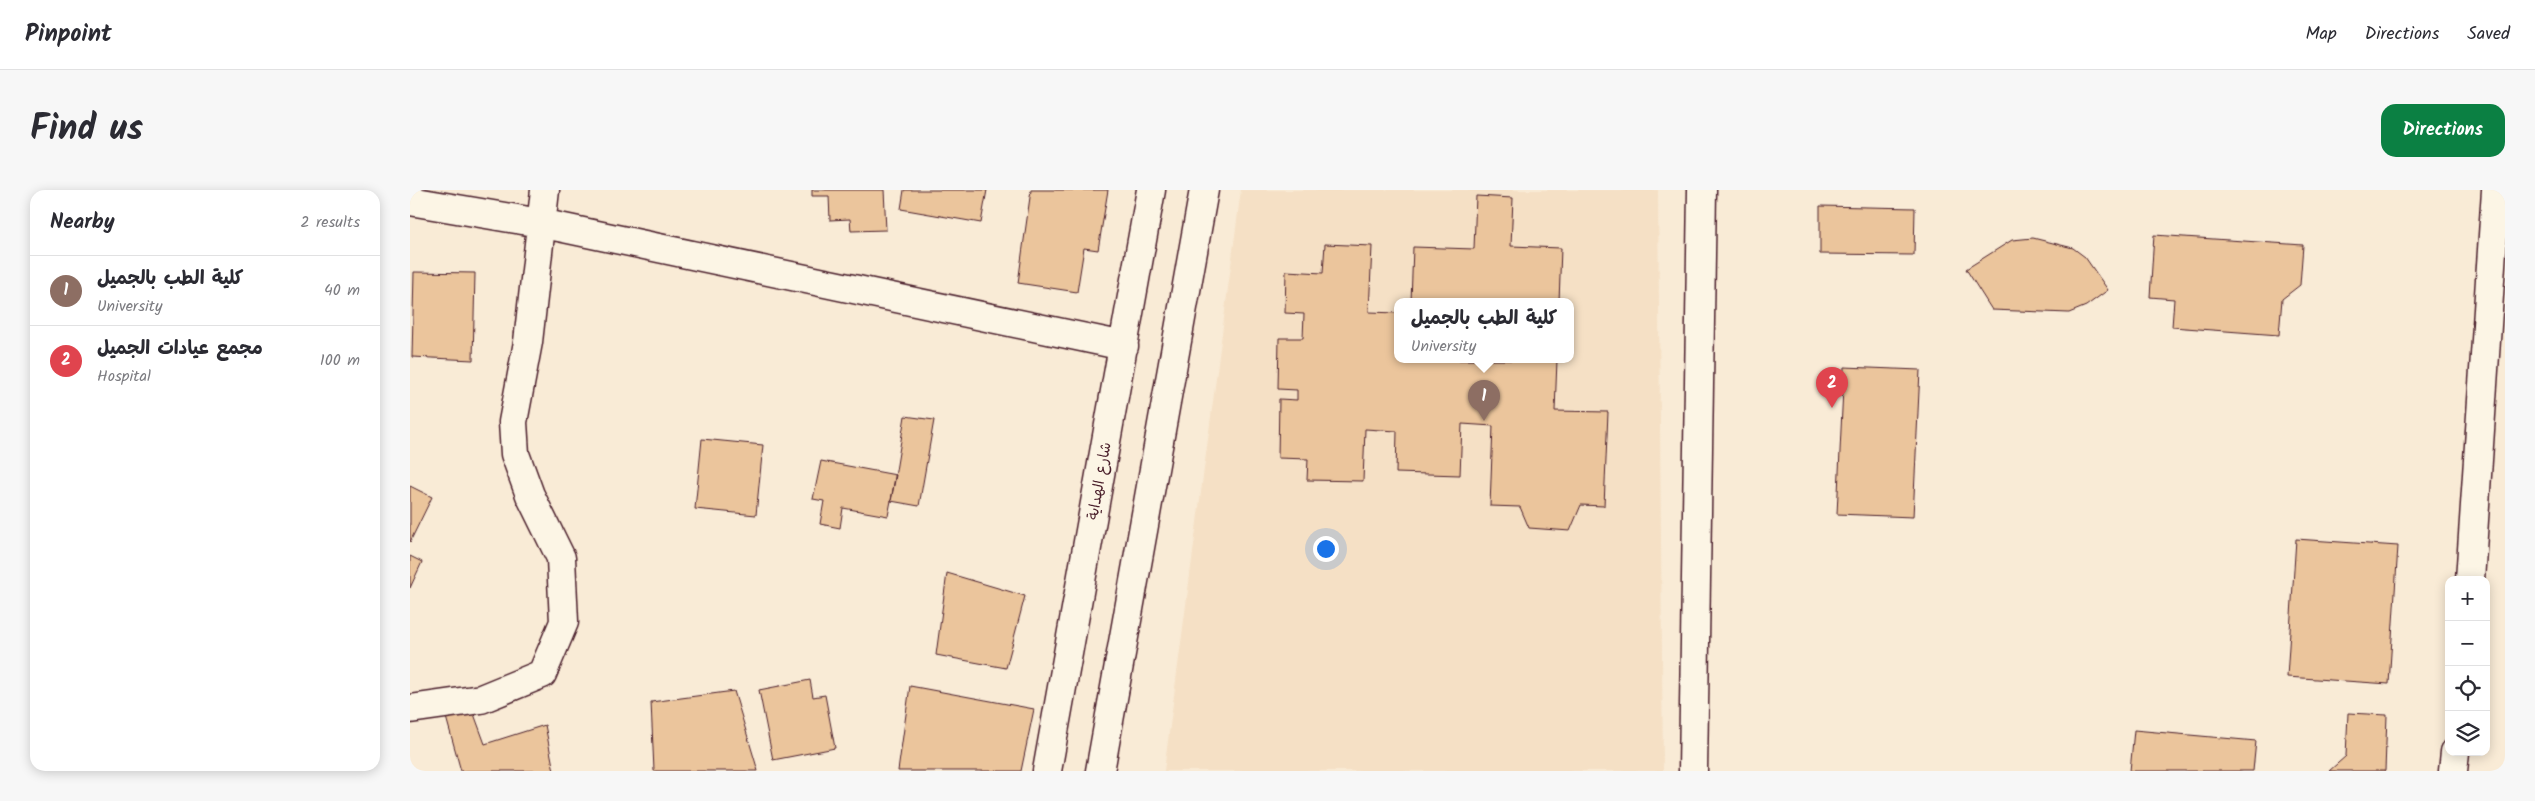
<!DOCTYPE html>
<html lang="en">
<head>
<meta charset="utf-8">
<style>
  :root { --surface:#fff; --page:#f7f7f7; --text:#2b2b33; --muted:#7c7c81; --line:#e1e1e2; --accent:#0b8043 }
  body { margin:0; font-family:Kalam,"Playpen Sans Arabic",sans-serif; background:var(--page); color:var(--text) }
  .controls { position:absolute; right:15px; bottom:15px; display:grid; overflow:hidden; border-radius:10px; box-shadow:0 2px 12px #0003 }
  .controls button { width:45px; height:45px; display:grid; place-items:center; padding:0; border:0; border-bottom:1px solid var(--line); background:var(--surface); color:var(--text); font:25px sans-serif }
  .you { position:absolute; left:915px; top:358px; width:18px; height:18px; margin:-12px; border:4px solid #fff; border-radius:50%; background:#1a73e8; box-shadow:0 0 0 8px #1a73e833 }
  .badge { display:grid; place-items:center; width:32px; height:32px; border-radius:50%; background:var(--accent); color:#fff; font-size:16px; font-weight:700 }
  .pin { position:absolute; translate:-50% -41px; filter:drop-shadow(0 1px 2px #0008) }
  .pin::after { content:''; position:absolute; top:26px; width:18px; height:15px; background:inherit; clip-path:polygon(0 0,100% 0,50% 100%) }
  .popup { position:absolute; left:984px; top:108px; width:180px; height:65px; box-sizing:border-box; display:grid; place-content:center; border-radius:10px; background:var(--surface); filter:drop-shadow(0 1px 4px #0005); font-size:16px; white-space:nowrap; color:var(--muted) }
  .popup b { font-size:19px; color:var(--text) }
  .popup::after { content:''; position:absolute; left:50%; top:100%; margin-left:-10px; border:10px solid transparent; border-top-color:var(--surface) }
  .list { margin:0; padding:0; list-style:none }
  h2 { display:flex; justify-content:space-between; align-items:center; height:65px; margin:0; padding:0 20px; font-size:21px }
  h2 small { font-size:16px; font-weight:400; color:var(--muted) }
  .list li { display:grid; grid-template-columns:32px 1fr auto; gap:15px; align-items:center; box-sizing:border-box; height:70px; padding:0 20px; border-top:1px solid var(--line) }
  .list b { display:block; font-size:19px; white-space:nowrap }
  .list p { margin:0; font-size:16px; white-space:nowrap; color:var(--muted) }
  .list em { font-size:16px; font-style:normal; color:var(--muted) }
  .icon { flex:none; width:28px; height:28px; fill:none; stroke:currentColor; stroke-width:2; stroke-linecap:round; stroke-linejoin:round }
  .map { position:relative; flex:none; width:2095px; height:581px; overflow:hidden; border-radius:15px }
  header { display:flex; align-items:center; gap:30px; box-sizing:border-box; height:70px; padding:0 25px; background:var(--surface); border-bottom:1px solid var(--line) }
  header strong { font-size:24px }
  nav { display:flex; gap:28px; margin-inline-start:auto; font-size:18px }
  .intro { display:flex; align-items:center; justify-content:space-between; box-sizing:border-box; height:120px; padding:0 30px }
  h1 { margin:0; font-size:35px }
  .button { padding:12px 22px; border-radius:15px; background:var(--accent); color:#fff; font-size:18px; font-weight:700 }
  main { display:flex; gap:30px; padding:0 30px }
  aside { flex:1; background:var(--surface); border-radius:15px; box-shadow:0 2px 12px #0003 }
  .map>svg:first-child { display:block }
</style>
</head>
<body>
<header>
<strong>Pinpoint</strong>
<nav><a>Map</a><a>Directions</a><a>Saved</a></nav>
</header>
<div class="intro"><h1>Find us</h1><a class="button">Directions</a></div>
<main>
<aside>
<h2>Nearby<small>2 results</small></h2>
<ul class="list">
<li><span class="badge" style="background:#8d6e63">1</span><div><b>كلية الطب بالجميل</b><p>University</p></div><em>40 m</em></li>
<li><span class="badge" style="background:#e0444e">2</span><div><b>مجمع عيادات الجميل</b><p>Hospital</p></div><em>100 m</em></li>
</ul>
</aside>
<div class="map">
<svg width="2095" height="581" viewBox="0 0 2095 581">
  <rect width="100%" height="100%" fill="#f9ebd6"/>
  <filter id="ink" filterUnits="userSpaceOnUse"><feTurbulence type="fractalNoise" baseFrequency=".02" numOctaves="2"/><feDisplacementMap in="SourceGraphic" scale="10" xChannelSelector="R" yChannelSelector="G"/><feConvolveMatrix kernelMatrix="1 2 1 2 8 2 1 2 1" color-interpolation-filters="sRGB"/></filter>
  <g filter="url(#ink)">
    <path fill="#f5e0c5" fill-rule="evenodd" d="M831,0h417l5,581h-499zM988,112h172v58h-172z"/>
    <path fill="#ebc59c" stroke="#4a1f2b" d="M402,0h72l2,40 -35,1 -1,-12 -20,1 -1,-24h-17z
      M494,0h83l-6,33 -80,-14z
      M621,0h77l-10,60 -14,-2 -7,44 -59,-9z
      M1066,6l37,2 -2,48 50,2 -2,54h-148l2,-55 61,2z
      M1410,16l95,2 -1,47 -94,-1z
      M1744,45l149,10 -3,40 -18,14 -3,36 -107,-8 2,-28 -24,-2z
      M1623,48l40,10 12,9 23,33 -22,16 -17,7 -77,-3 -26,-41 46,-29z
      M915,54l47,2 -3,66 29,1v47h159l-2,51 53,1 -4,94 -23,-1 -11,26 -41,-3 -9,-21 -30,-1 3,-80 -31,-2 -2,51 -64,-2 1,-42 -32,-2 -2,52 -56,-1 1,-21 -30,-1 1,-59 18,1v-10l-19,-1 1,-51h24l1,-24 -19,-1 1,-42 37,2z
      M4,82l61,1 -2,87 -61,-3z
      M1434,177l76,3 -7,147 -76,-3z
      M495,226l29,4 -15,86 -28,-5z
      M292,249l61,6 -7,70 -61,-6z
      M411,271l75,14 -8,41 -45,-8 -3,20 -20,-4 4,-23 -11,-2z
      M0,296l22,11 -22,45z
      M1886,349l102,7 -9,138 -102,-7z
      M0,366l12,6 -12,26z
      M537,383l78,23 -19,72 -70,-13z
      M400,490l3,17 12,-2 10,53 -62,12 -14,-70z
      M500,496l124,23 -13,62h-123z
      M324,501l24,80h-104l-3,-69z
      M1938,523l39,2 -2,56h-56l17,-15z
      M64,524l11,30 60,-19 9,46h-93l-15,-54z
      M1724,540l122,11 -3,30h-123z"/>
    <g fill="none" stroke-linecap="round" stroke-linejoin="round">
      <defs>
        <path id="minor" d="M0,11l130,22 584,123
          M2060,390l26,-390
          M0,519l71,-10 61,-25 22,-52 -3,-64 -31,-63 -15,-41 -2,-32 15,-80 17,-152
          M637,581l104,-581
          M690,581l104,-581
          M1283,581l9,-581
          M2043,581l2,-19"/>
      </defs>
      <use href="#minor" stroke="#4a1f2b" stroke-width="31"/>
      <use href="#minor" stroke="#fcf5e5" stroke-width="28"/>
    </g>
  </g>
  <g text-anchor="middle" stroke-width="4.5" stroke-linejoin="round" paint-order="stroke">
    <g font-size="15" fill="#4a1f2b" stroke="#fcf5e5">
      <text transform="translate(689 291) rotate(-80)" y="5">شارع الهداية</text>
    </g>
  </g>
</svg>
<div class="controls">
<button>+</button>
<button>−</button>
<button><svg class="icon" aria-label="locate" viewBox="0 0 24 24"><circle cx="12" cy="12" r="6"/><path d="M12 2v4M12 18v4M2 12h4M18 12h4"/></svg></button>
<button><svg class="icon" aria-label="layers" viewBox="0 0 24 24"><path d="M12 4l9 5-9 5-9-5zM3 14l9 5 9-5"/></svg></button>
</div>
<div class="you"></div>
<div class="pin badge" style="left:1074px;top:231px;background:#8d6e63">1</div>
<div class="popup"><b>كلية الطب بالجميل</b>University</div>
<div class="pin badge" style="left:1422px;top:218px;background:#e0444e">2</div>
</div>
</main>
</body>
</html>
